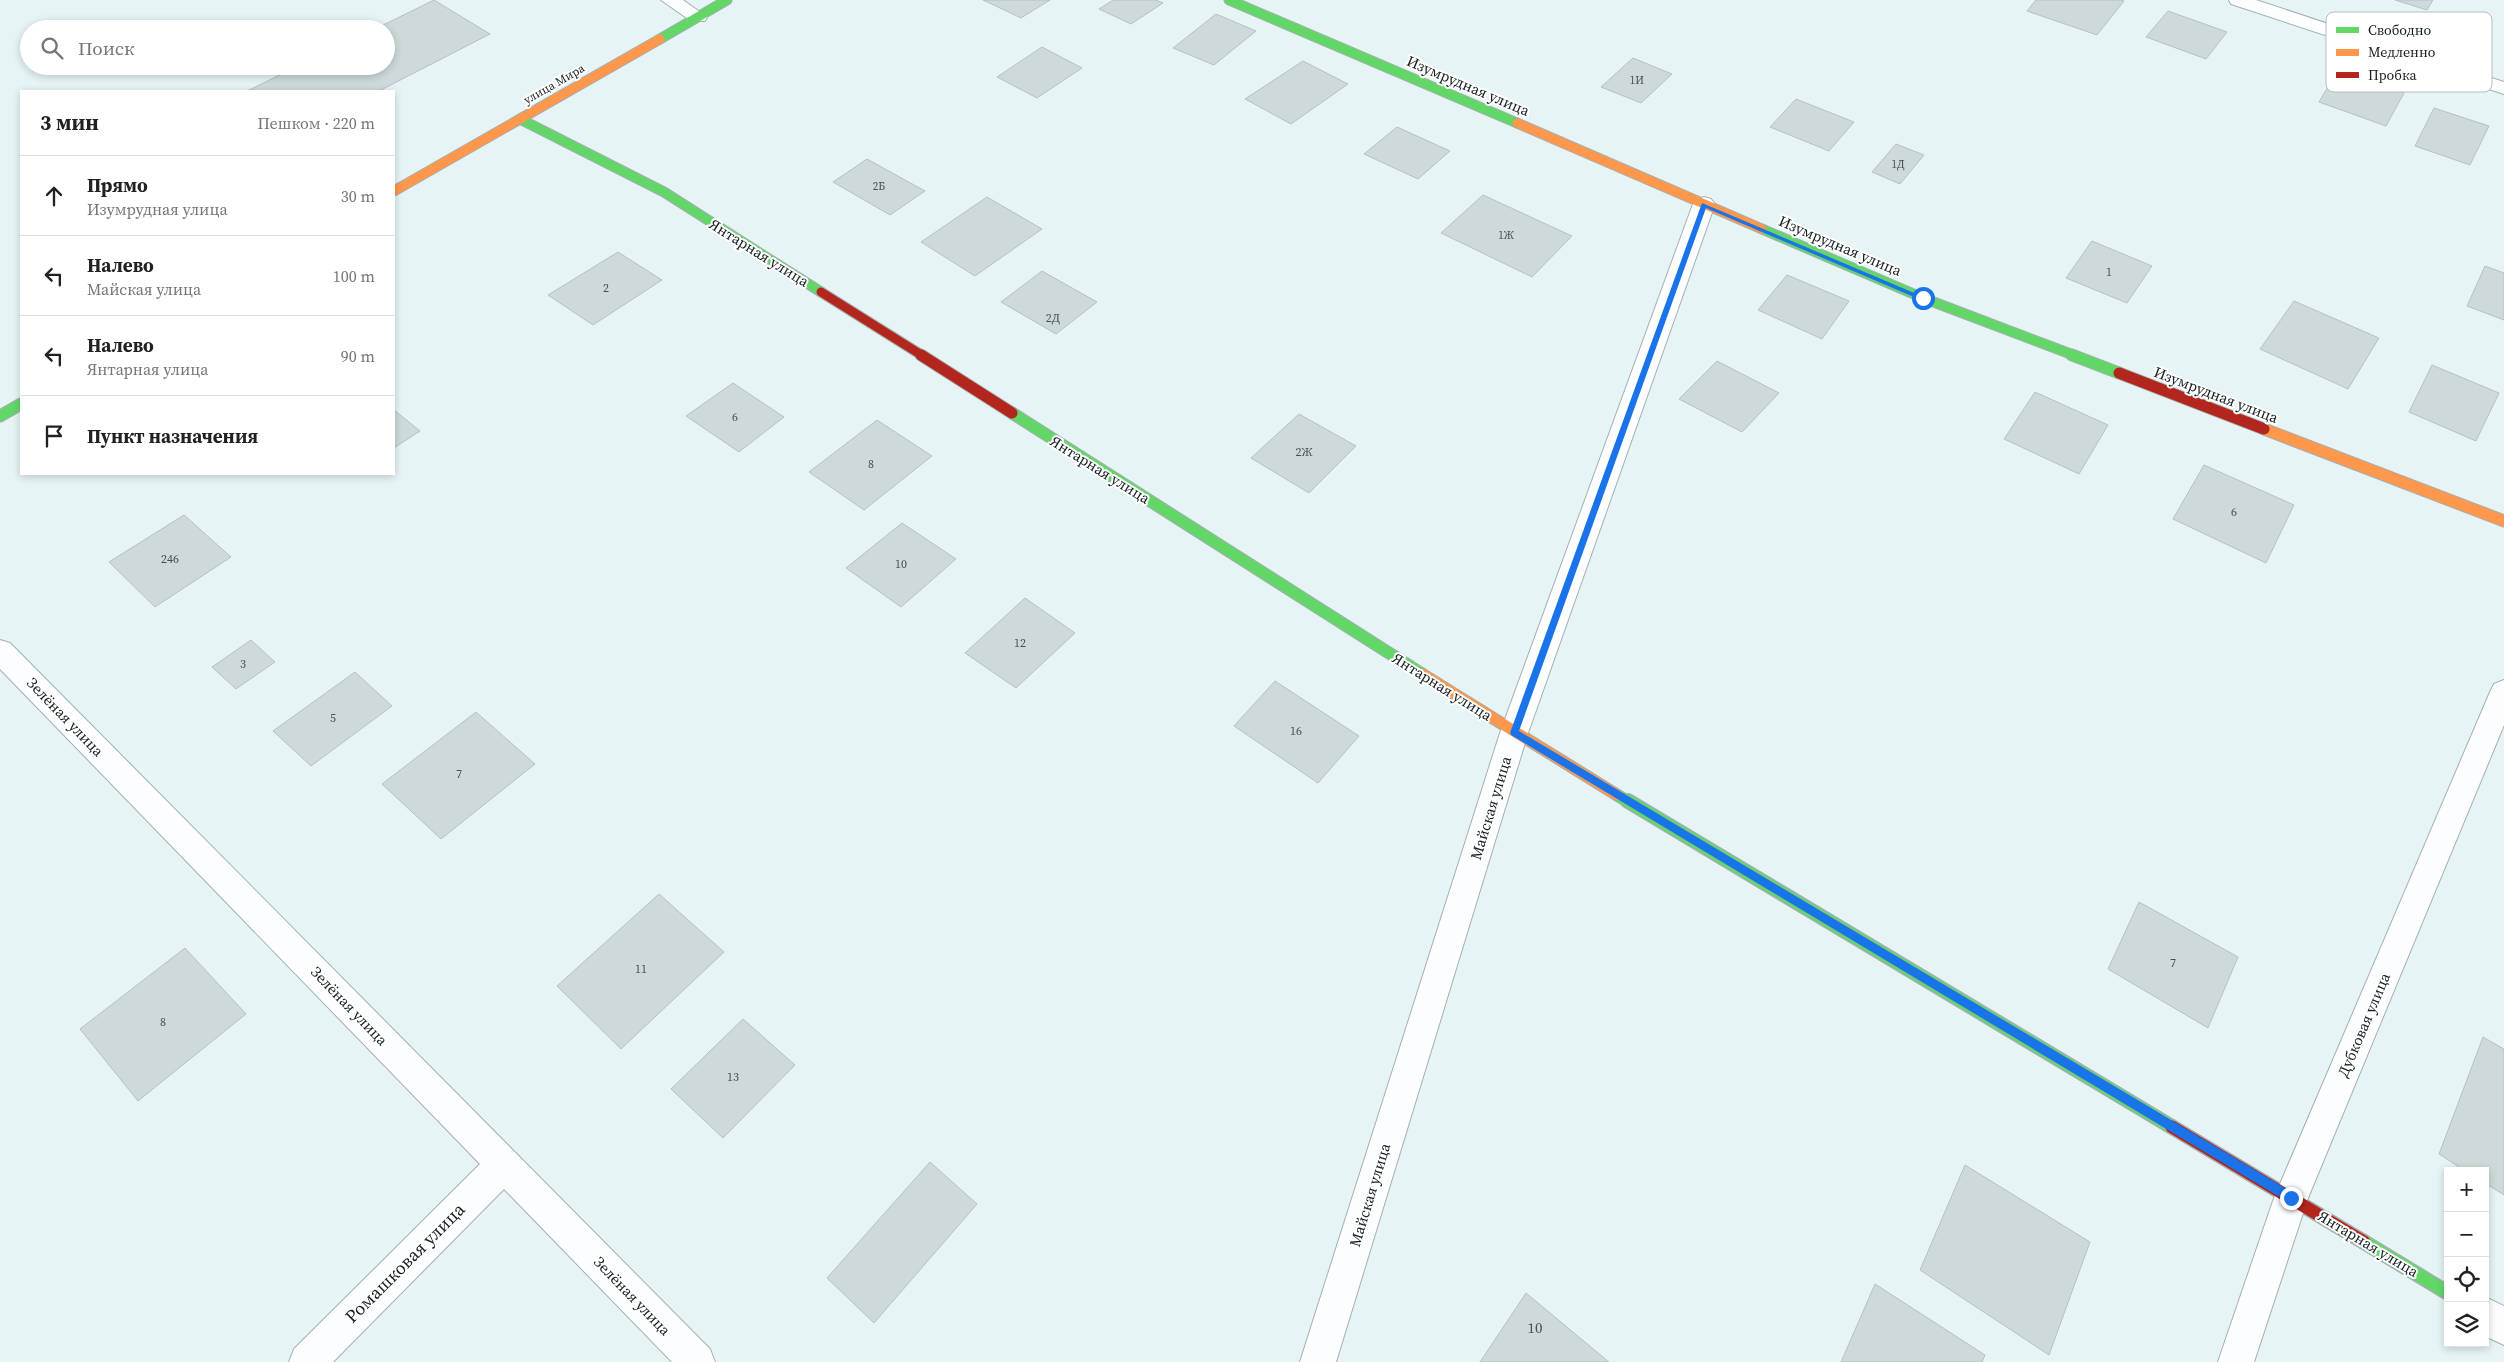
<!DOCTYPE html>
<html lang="ru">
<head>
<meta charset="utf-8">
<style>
  :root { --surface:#fff; --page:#f6f6f6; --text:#202124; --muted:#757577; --line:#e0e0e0 }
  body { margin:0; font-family:"Source Serif 4",serif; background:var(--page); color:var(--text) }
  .controls { position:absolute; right:15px; bottom:15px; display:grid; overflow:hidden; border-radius:0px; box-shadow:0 2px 8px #0003 }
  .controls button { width:45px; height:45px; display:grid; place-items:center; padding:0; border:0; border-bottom:1px solid var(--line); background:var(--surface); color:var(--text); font:25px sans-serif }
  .stop { position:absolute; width:15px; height:15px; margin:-11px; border:4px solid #1a73e8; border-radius:50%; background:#fff }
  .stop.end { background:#1a73e8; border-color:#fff; box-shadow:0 1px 5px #0008 }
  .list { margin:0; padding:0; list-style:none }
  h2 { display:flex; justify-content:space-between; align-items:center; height:65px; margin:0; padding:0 20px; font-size:21px }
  h2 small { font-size:16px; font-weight:400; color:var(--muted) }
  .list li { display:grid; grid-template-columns:32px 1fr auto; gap:15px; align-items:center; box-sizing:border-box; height:80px; padding:0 20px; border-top:1px solid var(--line) }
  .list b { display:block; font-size:19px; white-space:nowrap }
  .list p { margin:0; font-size:16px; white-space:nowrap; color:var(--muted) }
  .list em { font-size:16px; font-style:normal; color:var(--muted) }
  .icon { flex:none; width:28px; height:28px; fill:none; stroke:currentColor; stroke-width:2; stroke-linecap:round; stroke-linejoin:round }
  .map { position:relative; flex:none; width:2504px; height:1362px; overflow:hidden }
  .search { position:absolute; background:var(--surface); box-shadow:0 2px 8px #0003; left:20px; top:20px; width:375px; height:55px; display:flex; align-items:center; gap:12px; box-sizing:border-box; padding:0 18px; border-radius:28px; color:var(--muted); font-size:19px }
  .panel { position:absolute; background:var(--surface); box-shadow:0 2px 8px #0003; left:20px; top:90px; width:375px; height:385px; border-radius:0px }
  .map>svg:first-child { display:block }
</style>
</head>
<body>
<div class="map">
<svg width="2504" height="1362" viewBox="0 0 2504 1362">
  <rect width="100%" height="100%" fill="#e6f4f6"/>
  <path fill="#ced9da" stroke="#b6c1c3" d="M434,0l56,34 -111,57h-132l51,-25h88v-37h-11z
    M983,0h67l-29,18z
    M1113,0h43l7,3 -32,21 -32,-15z
    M2036,0h84l4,1 -27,34 -70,-24z
    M2395,0h38l-6,10z
    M2168,11l59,21 -21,27 -60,-22z
    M1216,14l40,17 -42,34 -41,-17z
    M1042,47l40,21 -45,30 -40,-21z
    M1633,58l39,16 -31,29 -40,-16z
    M1303,61l45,23 -57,40 -46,-25z
    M2338,70l66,23 -18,33 -67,-24z
    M1796,99l58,23 -25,29 -59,-24z
    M2434,108l55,18 -19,39 -55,-19z
    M1397,127l53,24 -32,28 -54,-25z
    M1896,144l28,11 -24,29 -28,-12z
    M867,159l58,32 -35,24 -57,-33z
    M1483,195l89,41 -40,41 -91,-44z
    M987,197l55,32 -67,47 -54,-34z
    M2092,241l60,25 -25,37 -61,-25z
    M618,252l44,28 -69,45 -45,-30z
    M2485,266l19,7v47l-37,-14z
    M1042,271l55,31 -41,32 -55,-32z
    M1787,275l62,26 -27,38 -64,-29z
    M2294,301l85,37 -31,51 -88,-40z
    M1717,361l62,32 -37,39 -63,-33z
    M2432,365l67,28 -23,48 -67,-29z
    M733,383l51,34 -45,35 -53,-36z
    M2035,392l73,33 -29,49 -75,-35z
    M394,410l26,21 -26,17z
    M1299,414l57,32 -47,47 -58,-35z
    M877,420l55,36 -68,54 -55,-38z
    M2204,465l90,40 -28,58 -93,-44z
    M184,515l47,42 -76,50 -46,-45z
    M902,523l54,36 -55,48 -55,-39z
    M1025,598l50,35 -59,55 -51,-35z
    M251,640l24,22 -39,27 -24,-22z
    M355,672l37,34 -81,60 -38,-35z
    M1275,681l84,55 -41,47 -84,-57z
    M476,712l59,52 -94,75 -59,-55z
    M659,894l65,58 -103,97 -64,-63z
    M2139,902l99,55 -30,71 -100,-59z
    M185,948l61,66 -108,87 -58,-72z
    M743,1019l52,46 -72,73 -52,-49z
    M2483,1037l21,12v146l-19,-12v-12h-20l-26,-17z
    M930,1162l47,42 -103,119 -47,-45z
    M1965,1165l125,77 -41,113 -129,-85z
    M1875,1284l110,71 -3,7h-141z
    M1526,1293l83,69h-129z"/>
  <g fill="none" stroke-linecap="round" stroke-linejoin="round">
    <defs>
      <path id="lane" d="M661,0h22l24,17 -2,4h-14z"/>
      <path id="street" d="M2229,0h27l248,82v12l-273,-90z
        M1704,197l7,2 4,5 -187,529 -192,629h-36l200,-629 193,-529 4,-5z
        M0,640l10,3 700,706 5,13h-43l-168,-173 -171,173h-44l5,-13 186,-185 -480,-495z
        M2504,680v45l-196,473 -54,164h-36l56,-164 216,-506 4,-8z
        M2485,1297l19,9v39l-19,-9z"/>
      <path id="fast-far2" d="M1229,0l288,123
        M660,39l67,-39
        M520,119l144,73 157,100
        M1762,229l161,69 153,58"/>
      <path id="fast-far1" d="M2072,355l47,18
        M1012,413l410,261
        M0,416l21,-12
        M1617,795l13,8"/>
      <path id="fast" d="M1628,801l544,326
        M2364,1242l84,51"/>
      <path id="slow-far1" d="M1517,123l245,106
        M394,191l266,-152"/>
      <path id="slow" d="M2264,429l240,92
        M1422,674l195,121"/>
      <path id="jam-far2" d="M821,292l102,64"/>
      <path id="jam-far1" d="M921,355l91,58
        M2119,373l145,56"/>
      <path id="jam" d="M2172,1127l192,115"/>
    </defs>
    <use href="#lane" stroke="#a5afb1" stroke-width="2"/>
    <use href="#street" stroke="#a5afb1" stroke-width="2"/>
    <use href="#fast-far2" stroke="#a5afb1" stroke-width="11"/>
    <use href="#fast-far1" stroke="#a5afb1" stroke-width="13"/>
    <use href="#fast" stroke="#a5afb1" stroke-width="16"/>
    <use href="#slow-far1" stroke="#a5afb1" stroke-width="11"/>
    <use href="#slow" stroke="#a5afb1" stroke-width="13"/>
    <use href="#jam-far2" stroke="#a5afb1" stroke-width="11"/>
    <use href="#jam-far1" stroke="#a5afb1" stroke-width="13"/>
    <use href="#jam" stroke="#a5afb1" stroke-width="16"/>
    <use href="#lane" fill="#fbfdfe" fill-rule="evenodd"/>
    <use href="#street" fill="#fbfdfe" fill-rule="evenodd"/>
    <use href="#fast-far2" stroke="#63d668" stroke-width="9"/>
    <use href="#fast-far1" stroke="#63d668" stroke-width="11"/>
    <use href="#fast" stroke="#63d668" stroke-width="13"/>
    <use href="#slow-far1" stroke="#ff974d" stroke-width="9"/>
    <use href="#slow" stroke="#ff974d" stroke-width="11"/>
    <use href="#jam-far2" stroke="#b3261e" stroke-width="9"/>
    <use href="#jam-far1" stroke="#b3261e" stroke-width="11"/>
    <use href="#jam" stroke="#b3261e" stroke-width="13"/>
  </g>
  <path fill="#1a73e8" d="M1702,203l224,95 -5,2 -215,-92 -187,523 776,463v8h-7l-777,-467 -1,-2z"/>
  <g text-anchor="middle" stroke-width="4" stroke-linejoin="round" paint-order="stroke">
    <g font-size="11" fill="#455050">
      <text x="1637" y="84">1И</text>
      <text x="1898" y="168">1Д</text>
      <text x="879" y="190">2Б</text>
      <text x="1506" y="239">1Ж</text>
    </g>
    <g font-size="12" fill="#151f20" stroke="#fff">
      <text transform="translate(554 84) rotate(-30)" y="4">улица Мира</text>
    </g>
    <g font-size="12" fill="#455050">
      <text x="2109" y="276">1</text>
      <text x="606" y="292">2</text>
      <text x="1053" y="322">2Д</text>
      <text x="735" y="421">6</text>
      <text x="1304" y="456">2Ж</text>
      <text x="871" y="468">8</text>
      <text x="2234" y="516">6</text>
      <text x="170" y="563">246</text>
      <text x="901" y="568">10</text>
      <text x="1020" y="647">12</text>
      <text x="243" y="668">3</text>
      <text x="333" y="722">5</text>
      <text x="1296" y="735">16</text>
      <text x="459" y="778">7</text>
      <text x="2173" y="967">7</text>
      <text x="641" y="973">11</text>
      <text x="163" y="1026">8</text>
      <text x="733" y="1081">13</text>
    </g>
    <g font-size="15" fill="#151f20" stroke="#fff">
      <text transform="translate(1468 86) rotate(23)" y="5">Изумрудная улица</text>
      <text transform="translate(1840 246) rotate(23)" y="5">Изумрудная улица</text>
      <text transform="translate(759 253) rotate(32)" y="5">Янтарная улица</text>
      <text transform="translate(2216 395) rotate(21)" y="5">Изумрудная улица</text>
      <text transform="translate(1100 470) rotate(32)" y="5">Янтарная улица</text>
      <text transform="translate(1442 687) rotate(32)" y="5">Янтарная улица</text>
      <text transform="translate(65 717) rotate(46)" y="5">Зелёная улица</text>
      <text transform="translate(1491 808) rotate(-73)" y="5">Майская улица</text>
      <text transform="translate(349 1006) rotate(46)" y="5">Зелёная улица</text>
      <text transform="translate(2364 1025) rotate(-67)" y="5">Дубковая улица</text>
      <text transform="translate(1370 1195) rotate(-73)" y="5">Майская улица</text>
      <text transform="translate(2368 1244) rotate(31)" y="5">Янтарная улица</text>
      <text transform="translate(632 1296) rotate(46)" y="5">Зелёная улица</text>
    </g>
    <g font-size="15" fill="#455050">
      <text x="1535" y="1333">10</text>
    </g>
    <g font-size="18" fill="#151f20" stroke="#fff">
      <text transform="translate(405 1263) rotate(-45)" y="6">Ромашковая улица</text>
    </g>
  </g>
  <rect x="2326" y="12" width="166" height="80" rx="8" fill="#fff" stroke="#b9bcbc" stroke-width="1"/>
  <rect x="2336" y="27" width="23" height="6" fill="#63d668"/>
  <rect x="2336" y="49" width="23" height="7" fill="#ff974d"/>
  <rect x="2336" y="72" width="23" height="6" fill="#b3261e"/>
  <g font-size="14" fill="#151f20">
    <text x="2368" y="35">Свободно</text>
    <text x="2368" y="57">Медленно</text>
    <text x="2368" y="80">Пробка</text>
  </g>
</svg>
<div class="controls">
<button>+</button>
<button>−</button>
<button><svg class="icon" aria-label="locate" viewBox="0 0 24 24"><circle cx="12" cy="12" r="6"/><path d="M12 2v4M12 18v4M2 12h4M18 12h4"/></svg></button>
<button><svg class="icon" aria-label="layers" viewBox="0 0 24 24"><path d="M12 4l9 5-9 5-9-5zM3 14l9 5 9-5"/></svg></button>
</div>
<div class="stop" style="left:1923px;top:298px"></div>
<div class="stop end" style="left:2291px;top:1198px"></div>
<div class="search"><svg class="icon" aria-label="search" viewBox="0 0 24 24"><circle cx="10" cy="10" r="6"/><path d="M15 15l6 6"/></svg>Поиск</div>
<section class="panel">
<h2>3 мин<small>Пешком · 220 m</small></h2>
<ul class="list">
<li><svg class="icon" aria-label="ahead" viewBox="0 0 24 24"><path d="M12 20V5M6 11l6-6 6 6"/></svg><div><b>Прямо</b><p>Изумрудная улица</p></div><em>30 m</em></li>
<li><svg class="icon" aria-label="left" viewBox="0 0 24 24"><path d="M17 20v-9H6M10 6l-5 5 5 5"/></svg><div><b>Налево</b><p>Майская улица</p></div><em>100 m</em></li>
<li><svg class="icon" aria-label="left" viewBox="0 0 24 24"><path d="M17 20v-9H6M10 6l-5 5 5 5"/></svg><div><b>Налево</b><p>Янтарная улица</p></div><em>90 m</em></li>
<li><svg class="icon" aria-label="arrive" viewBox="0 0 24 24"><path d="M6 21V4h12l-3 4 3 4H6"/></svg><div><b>Пункт назначения</b></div></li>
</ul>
</section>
</div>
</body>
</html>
